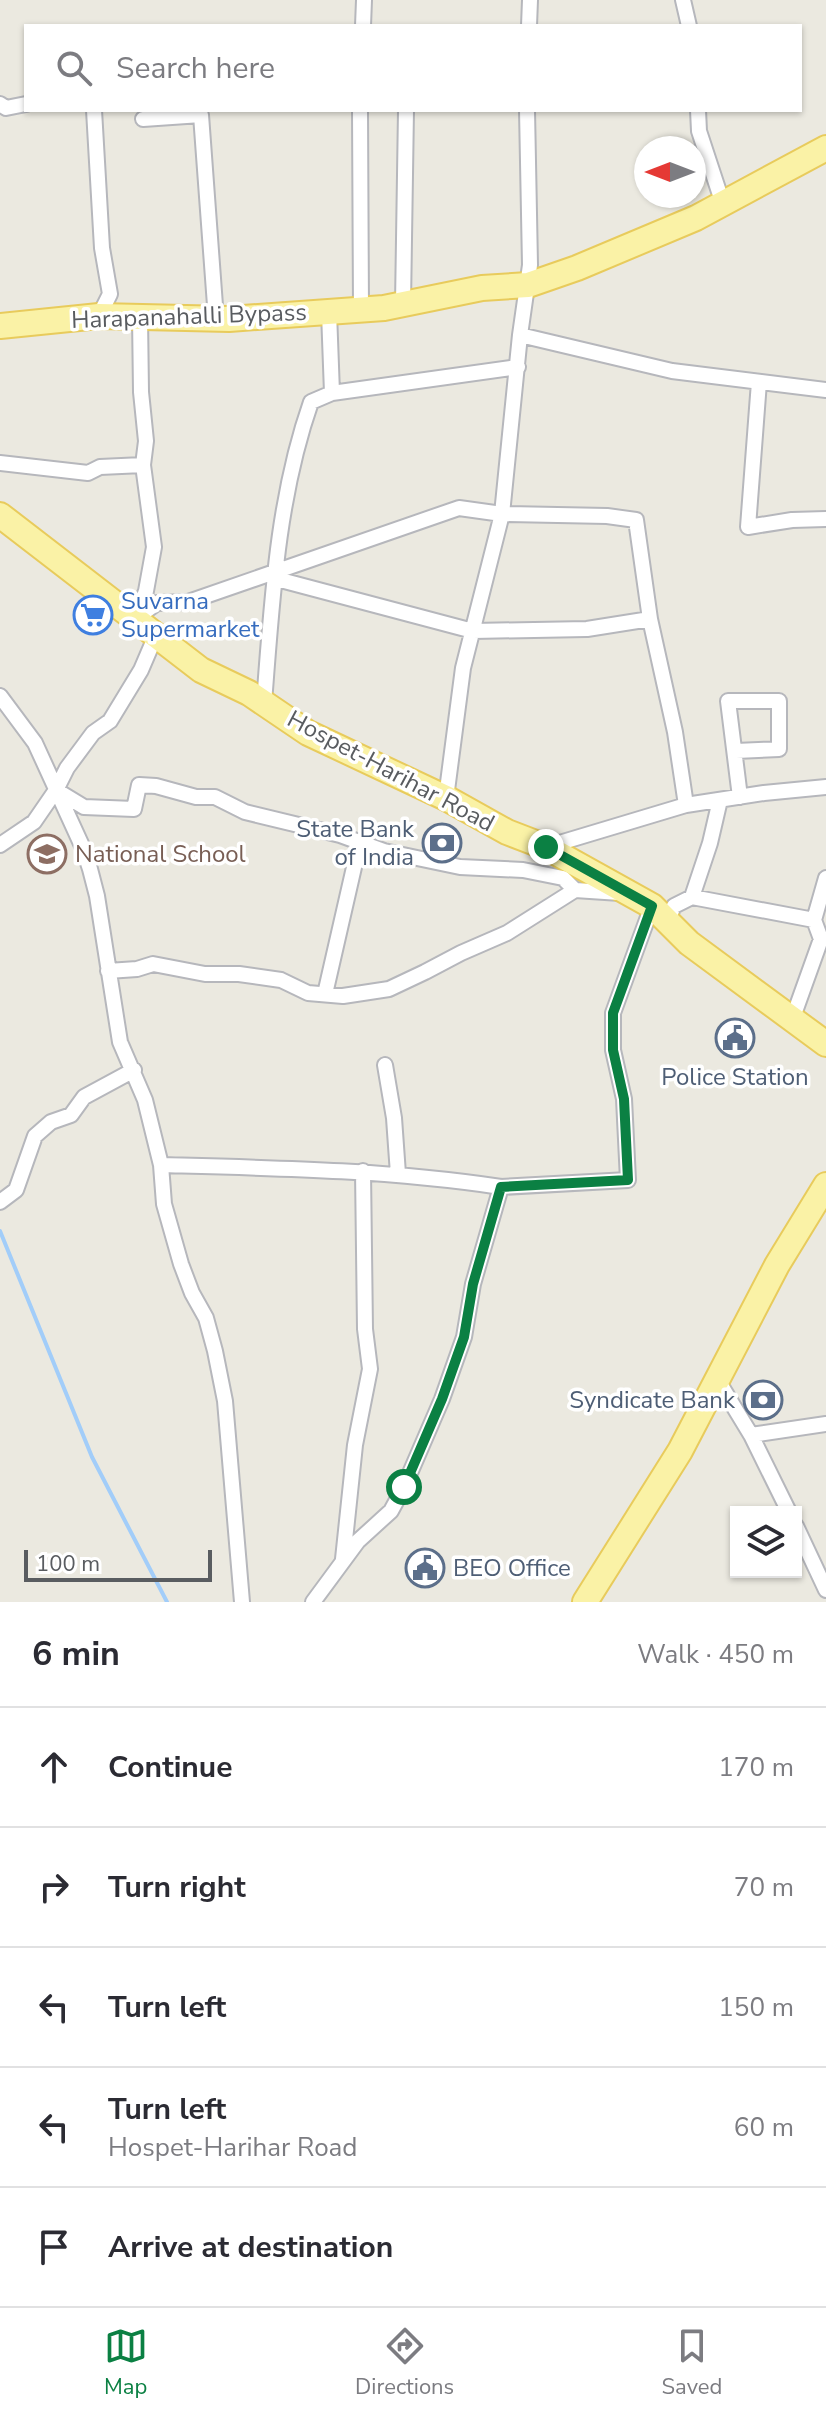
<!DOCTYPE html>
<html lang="en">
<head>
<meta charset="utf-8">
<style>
  :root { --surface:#fff; --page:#f7f7f7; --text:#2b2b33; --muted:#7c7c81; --line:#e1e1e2; --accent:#0b8043 }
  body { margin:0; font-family:"Nunito Sans",sans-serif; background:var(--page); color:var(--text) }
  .controls { position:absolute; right:24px; bottom:24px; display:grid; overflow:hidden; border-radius:0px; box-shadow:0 2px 6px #0004 }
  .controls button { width:72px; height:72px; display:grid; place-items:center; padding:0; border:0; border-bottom:2px solid var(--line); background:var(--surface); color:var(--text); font:40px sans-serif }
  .compass { position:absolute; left:634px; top:136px; width:72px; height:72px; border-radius:50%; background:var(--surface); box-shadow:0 2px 6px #0004; rotate:270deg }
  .scale { position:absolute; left:24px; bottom:20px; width:188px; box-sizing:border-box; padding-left:8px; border:4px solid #595c60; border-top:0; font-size:22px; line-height:28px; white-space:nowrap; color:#595c60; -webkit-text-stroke:6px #fff; paint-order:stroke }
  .stop { position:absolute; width:24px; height:24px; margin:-18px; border:6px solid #0b8043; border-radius:50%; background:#fff }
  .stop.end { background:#0b8043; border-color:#fff; box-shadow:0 2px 8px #0008 }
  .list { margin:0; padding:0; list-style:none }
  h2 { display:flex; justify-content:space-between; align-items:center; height:104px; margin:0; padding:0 32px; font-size:34px }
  h2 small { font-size:26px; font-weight:400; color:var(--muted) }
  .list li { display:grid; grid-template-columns:52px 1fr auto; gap:24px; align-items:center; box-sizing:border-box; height:120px; padding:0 32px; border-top:2px solid var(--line) }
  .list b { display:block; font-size:30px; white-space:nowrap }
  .list p { margin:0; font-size:26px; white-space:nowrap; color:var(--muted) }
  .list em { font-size:26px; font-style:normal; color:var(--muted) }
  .icon { flex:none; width:44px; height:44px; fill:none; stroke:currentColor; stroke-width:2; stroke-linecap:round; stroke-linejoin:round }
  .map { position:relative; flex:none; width:826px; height:1602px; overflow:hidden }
  .search { position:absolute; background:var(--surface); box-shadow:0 2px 6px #0004; left:24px; right:24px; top:24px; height:88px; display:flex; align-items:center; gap:20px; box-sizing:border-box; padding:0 28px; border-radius:0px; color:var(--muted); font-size:30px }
  .sheet { height:704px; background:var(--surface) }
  nav { display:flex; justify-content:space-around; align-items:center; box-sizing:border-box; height:112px; border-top:2px solid var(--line); background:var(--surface); font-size:22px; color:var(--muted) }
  nav a { display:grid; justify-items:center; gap:4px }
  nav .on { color:var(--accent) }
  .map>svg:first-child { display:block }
</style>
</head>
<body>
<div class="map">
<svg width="826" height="1602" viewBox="0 0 826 1602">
  <rect width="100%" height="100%" fill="#ebe9e0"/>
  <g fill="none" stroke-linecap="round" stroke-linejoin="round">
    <path stroke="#a2cdf9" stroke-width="4" d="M0,1231l92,226 75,145"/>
    <defs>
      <path id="street" d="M683,0l6,26
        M363,26l1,-26
        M529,26l1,-26
        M0,104l6,4 20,-4
        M94,110l8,138 8,46 -11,22
        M360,110l1,200
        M698,110l1,21 24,73
        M143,119l58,-4 15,204
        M403,304l3,-194
        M140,317l1,75 5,49 -3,24 11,82 -8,44 -10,27 21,-15 31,-1 271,-94 43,6 105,2 29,4 14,99 25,113 11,73
        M520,335l152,36 154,19
        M759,382l-11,145 44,-7 34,-1
        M332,393l186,-26
        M0,463l88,10 12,-6 43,-2
        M273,578l200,53 114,-2 63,-10
        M0,696l35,47 48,105 7,21 7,27 23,146 25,58 16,65 3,39 17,60 11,29 14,25 9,33 10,50 17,201
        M264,703c8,-101 13,-204 47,-301l21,-9 -3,-81
        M736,751l43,-2v-48h-51l12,96
        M56,790l11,-22 26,-35 17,-12 31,-51 15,-35
        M446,798l17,-130 39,-154 18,-179 10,-70 -3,-155
        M0,845l34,-23 22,-32 28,17 50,2 5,-24 17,1 40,11h19l30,15 95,23 44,16 33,7 43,9 63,3 40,8 12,12
        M546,847l140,-42 78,-12 62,-6
        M692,897l18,-54 10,-43
        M814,920l12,-42
        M667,922l7,-16 18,-9 122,23 7,19 -29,81
        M108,971l29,-2 16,-5 52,10h34l42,6 27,13 35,3 46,-7 36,-17 36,-19 46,-20 68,-43 45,3
        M325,994l35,-153
        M385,1065l9,53 4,56
        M161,1165c114,3 227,5 340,22
        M0,1202l16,-12 19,-54 16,-14 20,-7 13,-18 50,-27
        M717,1379l34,56
        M789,1512l-38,-77 75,-11
        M796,1526l30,64
        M343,1559l12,-114 15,-76 -5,-40 -2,-158
        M313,1602l45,-61 33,-30 13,-24 38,-88 22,-62 9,-53 28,-97 127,-7 -4,-81 -11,-49v-37l39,-107"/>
      <path id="primary" d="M0,326l99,-10 130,3 155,-11 98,-20 46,-3 49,-17 119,-50 130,-70
        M0,515l201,155 48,23 59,40 138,65 61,34 39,15 106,59 37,37 137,101
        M585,1602l95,-151 97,-186 49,-80"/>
    </defs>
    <use href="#street" stroke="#b6b7bc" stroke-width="18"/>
    <use href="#primary" stroke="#e8cb5c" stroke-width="28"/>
    <use href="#street" stroke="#fff" stroke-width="14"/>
    <use href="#primary" stroke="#faf2a6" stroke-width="24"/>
  </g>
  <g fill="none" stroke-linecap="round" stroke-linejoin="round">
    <path stroke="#0b8043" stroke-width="10" d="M404,1487l38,-88 22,-62 9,-53 28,-97 127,-7 -4,-81 -11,-49v-37l39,-107 -106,-59"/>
  </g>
  <defs>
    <symbol id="supermarket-ring" viewBox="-11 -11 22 22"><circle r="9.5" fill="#fff" stroke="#3f7fe0" stroke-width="1.5"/><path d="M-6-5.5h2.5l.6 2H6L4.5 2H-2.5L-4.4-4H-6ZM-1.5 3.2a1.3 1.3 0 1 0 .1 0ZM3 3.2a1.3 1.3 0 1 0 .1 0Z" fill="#3f7fe0"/></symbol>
    <symbol id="bank-ring" viewBox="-11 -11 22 22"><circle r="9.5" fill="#fff" stroke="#5c6f8a" stroke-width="1.5"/><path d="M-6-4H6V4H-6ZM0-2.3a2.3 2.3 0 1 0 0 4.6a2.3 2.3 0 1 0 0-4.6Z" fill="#5c6f8a"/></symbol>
    <symbol id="school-ring" viewBox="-11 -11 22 22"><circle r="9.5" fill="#fff" stroke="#8d6e63" stroke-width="1.5"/><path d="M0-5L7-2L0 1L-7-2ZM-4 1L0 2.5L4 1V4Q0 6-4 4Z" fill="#8d6e63"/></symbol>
    <symbol id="civic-ring" viewBox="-11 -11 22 22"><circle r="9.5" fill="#fff" stroke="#5c6f8a" stroke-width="1.5"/><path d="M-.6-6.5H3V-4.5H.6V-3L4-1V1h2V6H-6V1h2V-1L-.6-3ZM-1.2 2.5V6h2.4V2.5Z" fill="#5c6f8a"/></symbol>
  </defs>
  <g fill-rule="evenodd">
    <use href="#supermarket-ring" x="71" y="593" width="44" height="44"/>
    <use href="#bank-ring" x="420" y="821" width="44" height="44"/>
    <use href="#school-ring" x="25" y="832" width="44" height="44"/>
    <use href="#civic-ring" x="713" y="1016" width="44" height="44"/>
    <use href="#bank-ring" x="741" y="1378" width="44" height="44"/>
    <use href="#civic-ring" x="403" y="1546" width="44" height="44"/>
  </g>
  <g text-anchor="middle" stroke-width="7" stroke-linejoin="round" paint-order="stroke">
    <g font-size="24" fill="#595c60" stroke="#fff">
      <text transform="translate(189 316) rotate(-2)" y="8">Harapanahalli Bypass</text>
      <text transform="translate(391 771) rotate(28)" y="8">Hospet-Harihar Road</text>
    </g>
    <g font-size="24" fill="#366cbe" stroke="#fff" text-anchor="start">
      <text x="121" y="609">Suvarna<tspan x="121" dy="28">Supermarket</tspan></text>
    </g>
    <g font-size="24" fill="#4e5e75" stroke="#fff" text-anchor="end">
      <text x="414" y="837">State Bank<tspan x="414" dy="28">of India</tspan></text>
      <text x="735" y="1085" text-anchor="middle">Police Station</text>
      <text x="735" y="1408">Syndicate Bank</text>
      <text x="453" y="1576" text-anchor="start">BEO Office</text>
    </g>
    <g font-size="24" fill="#785e54" stroke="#fff" text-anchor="start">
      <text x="75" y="862">National School</text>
    </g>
  </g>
</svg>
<div class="controls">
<button><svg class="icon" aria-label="layers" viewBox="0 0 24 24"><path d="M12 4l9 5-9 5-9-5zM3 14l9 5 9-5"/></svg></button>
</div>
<svg class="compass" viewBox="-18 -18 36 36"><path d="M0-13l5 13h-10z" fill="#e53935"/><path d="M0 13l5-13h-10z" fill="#7c7c81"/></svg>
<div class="scale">100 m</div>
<div class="stop" style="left:404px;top:1487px"></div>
<div class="stop end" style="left:546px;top:847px"></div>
<div class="search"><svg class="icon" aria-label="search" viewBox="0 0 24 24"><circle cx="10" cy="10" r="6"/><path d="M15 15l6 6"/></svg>Search here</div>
</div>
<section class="sheet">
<h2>6 min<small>Walk · 450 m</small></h2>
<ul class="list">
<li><svg class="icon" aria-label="ahead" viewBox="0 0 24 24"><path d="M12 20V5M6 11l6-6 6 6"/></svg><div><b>Continue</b></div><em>170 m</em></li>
<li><svg class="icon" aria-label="right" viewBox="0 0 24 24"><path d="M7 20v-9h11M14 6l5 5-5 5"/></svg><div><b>Turn right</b></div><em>70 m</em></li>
<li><svg class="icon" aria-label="left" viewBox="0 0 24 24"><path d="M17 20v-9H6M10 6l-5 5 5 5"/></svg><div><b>Turn left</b></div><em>150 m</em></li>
<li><svg class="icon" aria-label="left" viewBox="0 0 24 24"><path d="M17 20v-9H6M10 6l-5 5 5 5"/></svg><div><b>Turn left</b><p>Hospet-Harihar Road</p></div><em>60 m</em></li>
<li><svg class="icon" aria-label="arrive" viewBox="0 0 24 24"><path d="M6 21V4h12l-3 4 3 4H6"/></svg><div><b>Arrive at destination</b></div></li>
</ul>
</section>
<nav>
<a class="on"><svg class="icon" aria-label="map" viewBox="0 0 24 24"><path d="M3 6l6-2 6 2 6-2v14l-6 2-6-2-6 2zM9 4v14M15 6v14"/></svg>Map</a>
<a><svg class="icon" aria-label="directions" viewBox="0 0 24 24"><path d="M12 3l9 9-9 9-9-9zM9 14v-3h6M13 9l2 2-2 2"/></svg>Directions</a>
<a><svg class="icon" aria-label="saved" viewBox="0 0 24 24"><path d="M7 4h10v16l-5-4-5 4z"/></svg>Saved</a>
</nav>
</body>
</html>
